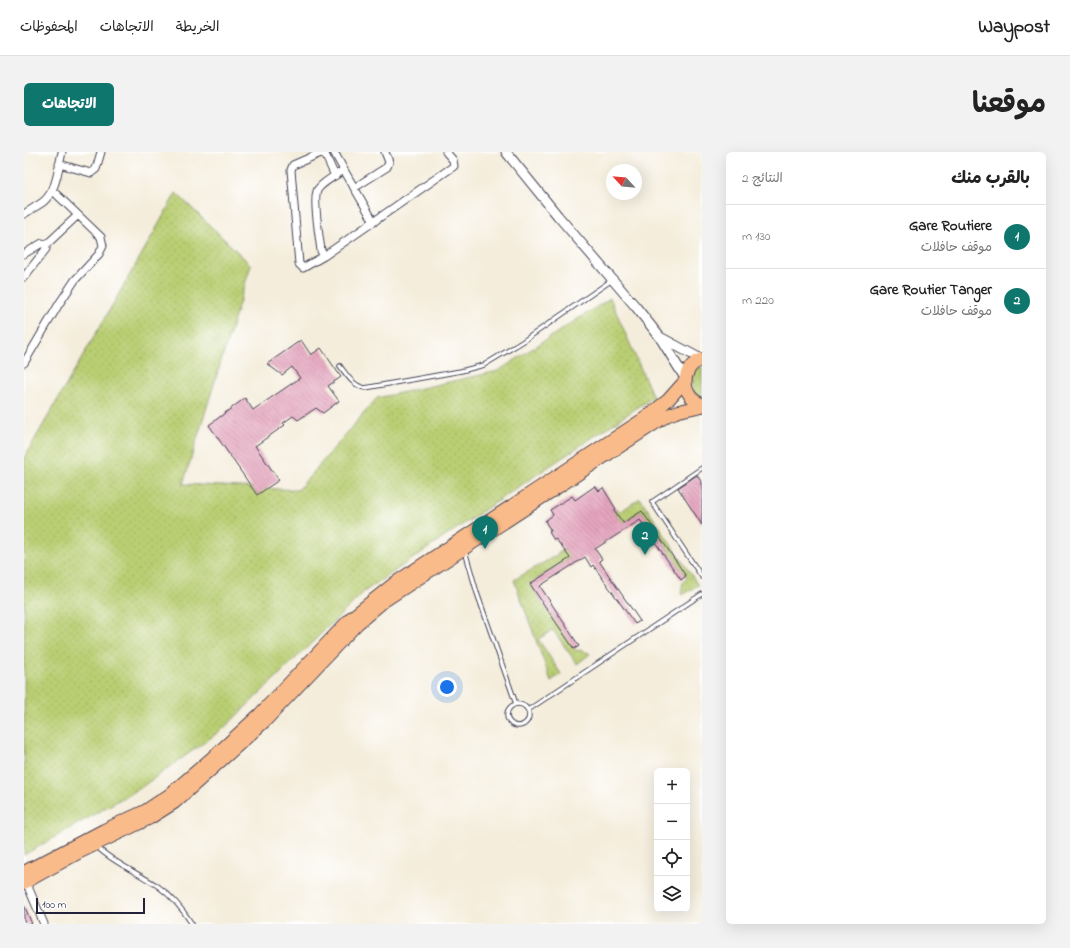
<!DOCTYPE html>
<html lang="ar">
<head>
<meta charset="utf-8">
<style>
  :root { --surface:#fff; --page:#f2f2f2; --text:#222; --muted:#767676; --line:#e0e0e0; --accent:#0f766e }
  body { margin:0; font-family:"Indie Flower","Playpen Sans Arabic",sans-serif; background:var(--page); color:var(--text); direction:rtl }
  .controls { position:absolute; right:12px; bottom:12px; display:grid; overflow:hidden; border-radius:6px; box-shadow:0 4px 16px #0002 }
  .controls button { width:36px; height:36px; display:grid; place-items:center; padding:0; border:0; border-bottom:1px solid var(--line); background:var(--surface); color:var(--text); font:20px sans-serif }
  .compass { position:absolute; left:582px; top:12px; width:36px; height:36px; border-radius:50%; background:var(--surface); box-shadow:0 4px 16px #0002; rotate:296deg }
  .scale { position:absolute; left:12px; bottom:10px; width:109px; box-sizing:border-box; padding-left:4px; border:2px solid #22223b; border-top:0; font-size:11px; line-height:14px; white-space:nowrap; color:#22223b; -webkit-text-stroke:3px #fff; paint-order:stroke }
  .you { position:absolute; left:423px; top:535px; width:14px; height:14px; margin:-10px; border:3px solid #fff; border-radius:50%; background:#1a73e8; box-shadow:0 0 0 6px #1a73e833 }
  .badge { display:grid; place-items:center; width:26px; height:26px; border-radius:50%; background:var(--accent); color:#fff; font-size:13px; font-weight:700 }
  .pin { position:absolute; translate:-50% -33px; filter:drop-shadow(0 1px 2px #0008) }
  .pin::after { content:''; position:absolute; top:21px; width:14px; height:12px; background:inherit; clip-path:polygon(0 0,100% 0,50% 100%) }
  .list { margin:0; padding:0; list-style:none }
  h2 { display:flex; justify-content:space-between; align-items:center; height:52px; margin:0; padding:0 16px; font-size:17px }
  h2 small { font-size:13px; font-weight:400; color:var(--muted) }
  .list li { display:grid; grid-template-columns:26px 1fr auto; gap:12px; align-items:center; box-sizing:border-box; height:64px; padding:0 16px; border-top:1px solid var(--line) }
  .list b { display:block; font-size:15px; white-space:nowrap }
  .list p { margin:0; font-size:13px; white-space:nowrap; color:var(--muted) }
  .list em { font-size:13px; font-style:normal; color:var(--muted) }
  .icon { flex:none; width:22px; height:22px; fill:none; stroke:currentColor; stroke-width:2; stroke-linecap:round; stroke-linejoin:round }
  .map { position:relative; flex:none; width:678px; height:772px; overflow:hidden; direction:ltr; border-radius:6px }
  header { display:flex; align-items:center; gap:24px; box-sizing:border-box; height:56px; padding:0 20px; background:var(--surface); border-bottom:1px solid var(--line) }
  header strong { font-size:19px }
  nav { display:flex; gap:22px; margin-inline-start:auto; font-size:14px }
  .intro { display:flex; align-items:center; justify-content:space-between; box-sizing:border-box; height:96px; padding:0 24px }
  h1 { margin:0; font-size:28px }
  .button { padding:10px 18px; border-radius:6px; background:var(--accent); color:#fff; font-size:14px; font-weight:700 }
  main { display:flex; gap:24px; padding:0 24px }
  aside { flex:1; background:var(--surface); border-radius:6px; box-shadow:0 4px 16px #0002 }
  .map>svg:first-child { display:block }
</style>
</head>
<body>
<header>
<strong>Waypost</strong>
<nav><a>الخريطة</a><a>الاتجاهات</a><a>المحفوظات</a></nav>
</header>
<div class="intro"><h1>موقعنا</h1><a class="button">الاتجاهات</a></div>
<main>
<aside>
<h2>بالقرب منك<small>النتائج: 2</small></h2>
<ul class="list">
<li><span class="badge">1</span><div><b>Gare Routiere</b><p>موقف حافلات</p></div><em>130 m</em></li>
<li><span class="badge">2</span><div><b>Gare Routier Tanger</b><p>موقف حافلات</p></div><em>220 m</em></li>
</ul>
</aside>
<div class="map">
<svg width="678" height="772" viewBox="0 0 678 772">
  <defs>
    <pattern id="grass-dots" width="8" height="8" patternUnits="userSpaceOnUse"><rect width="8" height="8" fill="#b9ce72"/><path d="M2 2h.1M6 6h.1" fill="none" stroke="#9fb164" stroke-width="1.8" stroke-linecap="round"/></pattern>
    <pattern id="building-back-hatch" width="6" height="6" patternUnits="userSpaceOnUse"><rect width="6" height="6" fill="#e5a5be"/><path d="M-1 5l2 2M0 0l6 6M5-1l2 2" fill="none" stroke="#b9869c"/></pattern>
  </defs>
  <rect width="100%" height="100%" fill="#fff"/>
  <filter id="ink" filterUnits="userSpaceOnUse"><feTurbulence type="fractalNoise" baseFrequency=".025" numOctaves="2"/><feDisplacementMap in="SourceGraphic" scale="8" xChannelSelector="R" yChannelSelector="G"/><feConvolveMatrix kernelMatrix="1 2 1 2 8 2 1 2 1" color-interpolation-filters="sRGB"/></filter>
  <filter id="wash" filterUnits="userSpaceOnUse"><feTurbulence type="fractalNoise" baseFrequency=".012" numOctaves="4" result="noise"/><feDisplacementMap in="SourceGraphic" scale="16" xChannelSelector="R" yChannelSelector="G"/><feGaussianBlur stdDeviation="0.9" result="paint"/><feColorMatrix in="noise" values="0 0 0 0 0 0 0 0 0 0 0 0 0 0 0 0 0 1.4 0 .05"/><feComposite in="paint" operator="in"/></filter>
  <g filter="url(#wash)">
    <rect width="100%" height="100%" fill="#f4eddb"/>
    <path fill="url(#grass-dots)" stroke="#6e7856" d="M152,41l75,72 -68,219 115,6 79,-92 121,-27 112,-73 43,99 -157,105 -131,89 -142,138 -80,57 -119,69v-397l119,-206z
      M678,214v34l-10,-11c0,-10 0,-18 10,-23z
      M616,346l58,87 -16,10 -1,-1 2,-12 4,-4 -45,-67 -24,15 -4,-16 3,-2 3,4z
      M545,393l6,9 -45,30 46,67 3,-1 10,3 1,1 -13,10 -24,-34 -15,9 23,35 -10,7 -37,-101 41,-24z"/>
    <g id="blocks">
      <path fill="url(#building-back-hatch)" d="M277,188l10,15 10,-7 20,29 -13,9 11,15 -16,12 -7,-5 -18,12 -5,-4 -10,7 2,2 -30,21 24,34 -22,15 -48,-70 36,-27 8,12 47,-32 -8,-11 -10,8 -15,-11z
        M673,323l5,8v42l-24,-37z
        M571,334l4,5 4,-3 13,21 -2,1 9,13 19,-12 44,65 -5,4 -41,-60 -45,29 7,10 -3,2 41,60 -5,3 -42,-59 -2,2 -6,-10 -45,29 39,60 -5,3 -44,-65 40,-26 -14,-19 -2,1 -5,-8 2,-1 -6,-10 8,-6 -3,-5 22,-14 3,4z
        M0,753l8,19h-8z"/>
    </g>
  </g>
  <g filter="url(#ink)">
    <use href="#blocks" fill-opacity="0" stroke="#424053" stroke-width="1"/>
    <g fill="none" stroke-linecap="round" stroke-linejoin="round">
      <defs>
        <path id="service" d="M316,214c7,9 13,20 25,22l96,-17 23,-6 38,-23 90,-62
          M678,316l-50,34 50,75
          M441,399l12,42 39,111
          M483 563a11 11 0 1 1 22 0a11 11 0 1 1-22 0Z
          M504,558l174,-116
          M73,695c18,17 42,26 62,40 14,10 24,23 33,37"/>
        <path id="minor" d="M299,0l-30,13 -2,5 8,94 4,4 21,-12 130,-90 -1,-6 -7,-8
          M300,0l11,24
          M310,0l10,18
          M35,12l32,9 5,-4 5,-17
          M330,36l33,-21 2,-5 -4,-10
          M0,62c6,-4 13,-8 19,-12 14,-12 15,-33 19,-50
          M0,102l18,-11 4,2
          M300,104l-3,-5c-1,-11 -9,-55 -3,-62 5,-7 18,-14 26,-19l30,52
          M0,125l22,-28v-4l32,-30
          M0,211l35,-59 16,-24 24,-26 4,-8 -2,-9 -49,-47
          M2,730l18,42"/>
        <path id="tertiary" d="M482,0l52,64 78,91 23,29 26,42
          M636,185l41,22"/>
        <path id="primary" d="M678,207c-22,8 -22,38 0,45
          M0,720l80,-42 41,-19 24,-16 52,-45 38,-35 92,-97 45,-36 249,-164 23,-18 17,-19
          M0,731l56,-31 70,-34 24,-15 91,-82 92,-97 27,-23 284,-186 11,-4 23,-5"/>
      </defs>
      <use href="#service" stroke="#424053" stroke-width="5.5"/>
      <use href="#minor" stroke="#424053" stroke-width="9"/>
      <use href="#tertiary" stroke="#424053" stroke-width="11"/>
      <use href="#primary" stroke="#424053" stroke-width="14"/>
      <use href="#service" stroke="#fff" stroke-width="3.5"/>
      <use href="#minor" stroke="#fff" stroke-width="7"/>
      <use href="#tertiary" stroke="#fff" stroke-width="9"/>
      <use href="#primary" stroke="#fabb8b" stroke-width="12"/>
    </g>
  </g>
</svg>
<div class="controls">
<button>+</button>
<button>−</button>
<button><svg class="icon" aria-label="locate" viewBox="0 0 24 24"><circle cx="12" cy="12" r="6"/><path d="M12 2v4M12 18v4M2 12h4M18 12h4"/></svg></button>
<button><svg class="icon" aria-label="layers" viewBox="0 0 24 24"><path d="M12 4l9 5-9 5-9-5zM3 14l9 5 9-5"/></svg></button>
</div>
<svg class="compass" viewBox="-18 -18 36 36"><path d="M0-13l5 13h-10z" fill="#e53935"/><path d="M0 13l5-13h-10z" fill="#767676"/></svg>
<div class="scale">100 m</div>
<div class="you"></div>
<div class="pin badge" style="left:461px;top:397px">1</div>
<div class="pin badge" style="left:621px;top:403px">2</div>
</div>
</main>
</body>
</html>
